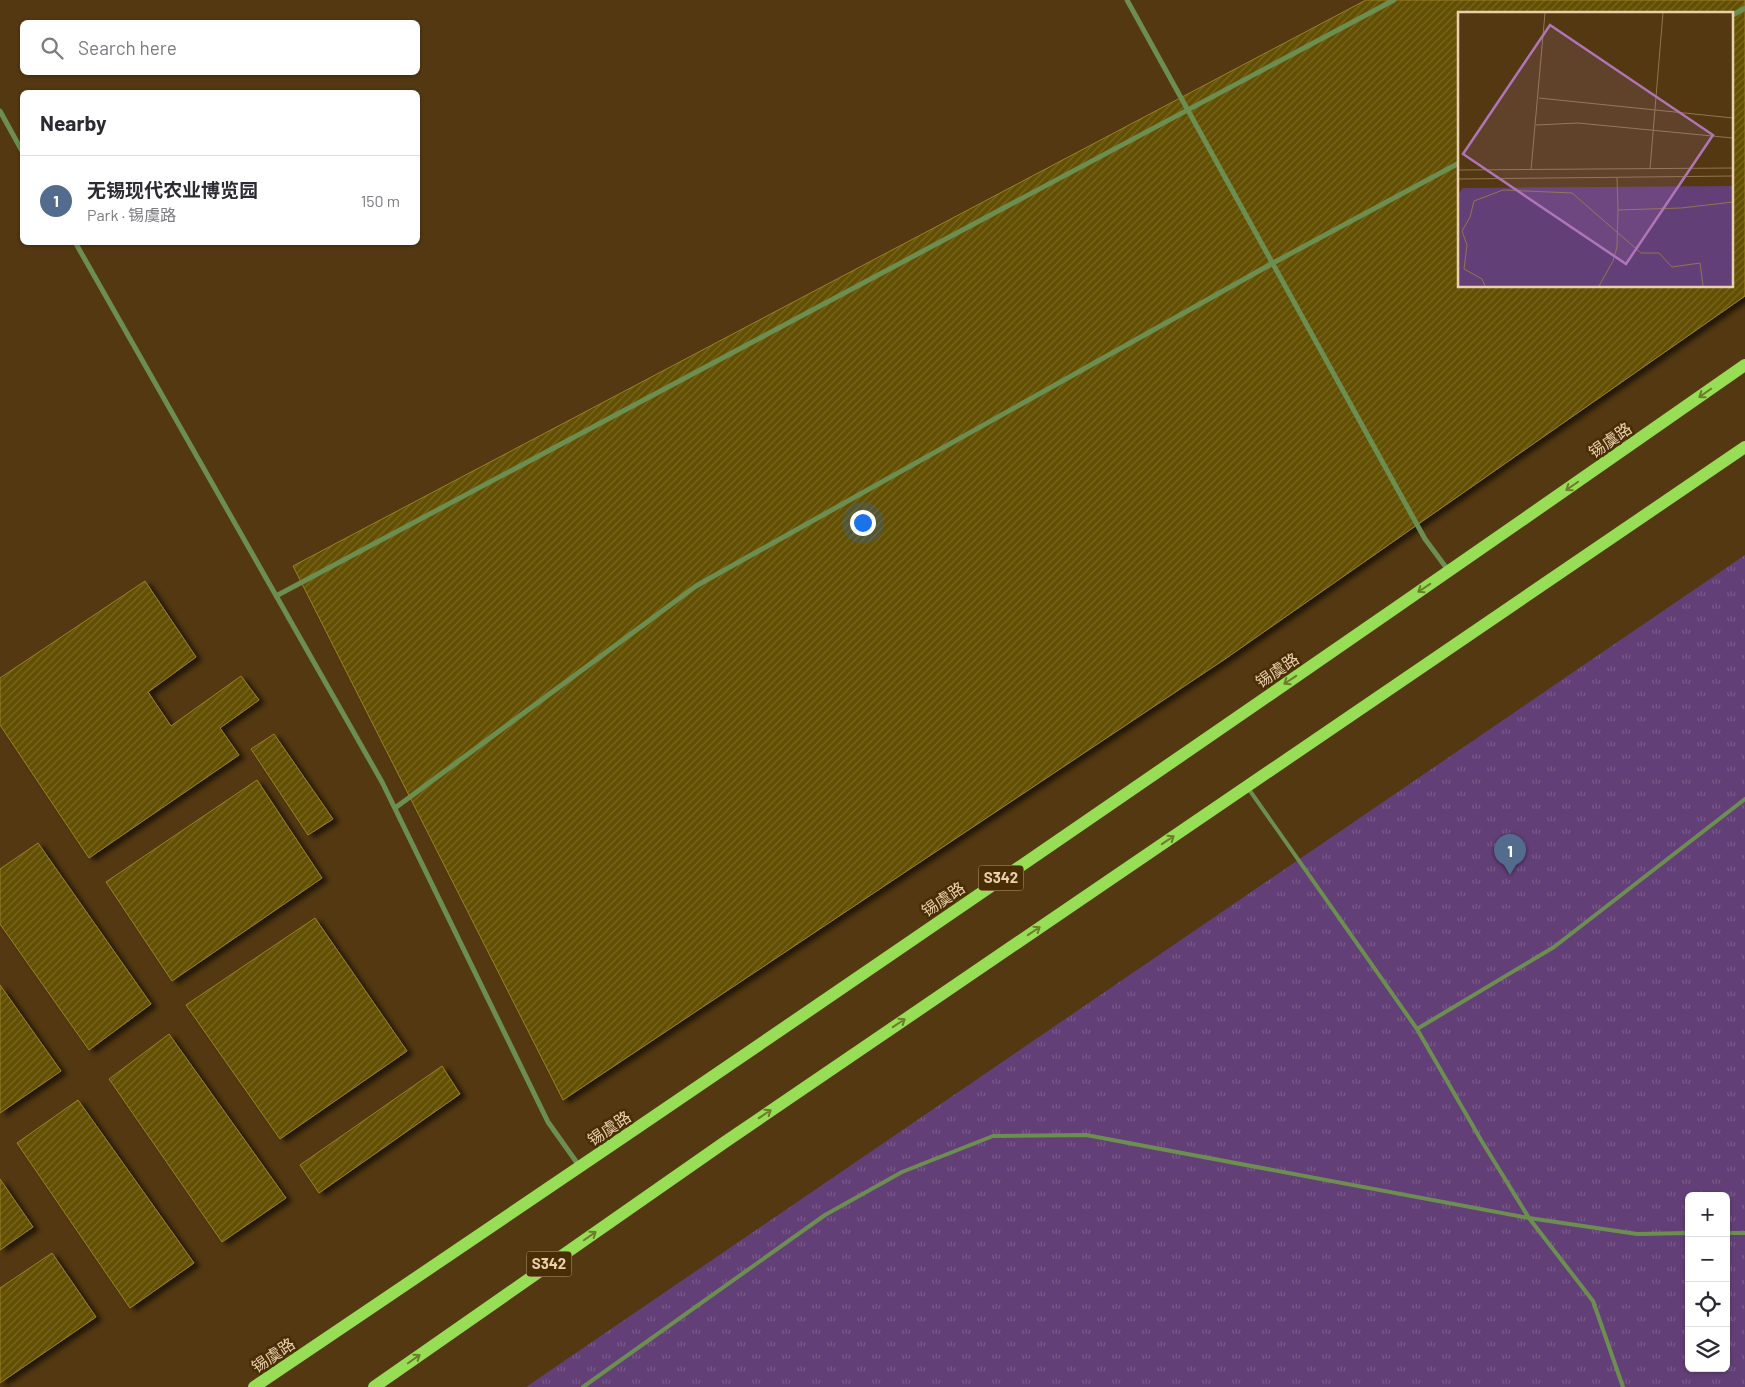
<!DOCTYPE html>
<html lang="en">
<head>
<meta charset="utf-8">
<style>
  :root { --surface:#fff; --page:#f7f7f7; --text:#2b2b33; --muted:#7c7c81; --line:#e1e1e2; --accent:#536c8d }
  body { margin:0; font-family:Barlow,"Noto Sans SC",sans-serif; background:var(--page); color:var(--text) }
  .controls { position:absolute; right:15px; bottom:15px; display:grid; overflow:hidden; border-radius:8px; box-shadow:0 1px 4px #0004 }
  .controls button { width:45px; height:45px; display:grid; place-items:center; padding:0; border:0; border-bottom:1px solid var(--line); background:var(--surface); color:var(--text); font:25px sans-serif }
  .you { position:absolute; left:862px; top:522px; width:18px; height:18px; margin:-12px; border:4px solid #fff; border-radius:50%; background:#1a73e8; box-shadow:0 0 0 8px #1a73e833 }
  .badge { display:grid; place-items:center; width:32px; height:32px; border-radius:50%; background:var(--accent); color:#fff; font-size:16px; font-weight:700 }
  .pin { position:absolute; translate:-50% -41px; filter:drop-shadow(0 1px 2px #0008) }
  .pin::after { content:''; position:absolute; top:26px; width:18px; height:15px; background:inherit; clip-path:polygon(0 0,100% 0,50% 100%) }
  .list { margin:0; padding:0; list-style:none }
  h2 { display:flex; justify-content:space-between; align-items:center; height:65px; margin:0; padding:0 20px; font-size:21px }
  h2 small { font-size:16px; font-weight:400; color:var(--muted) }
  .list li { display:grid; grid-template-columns:32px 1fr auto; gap:15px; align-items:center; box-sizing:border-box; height:90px; padding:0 20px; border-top:1px solid var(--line) }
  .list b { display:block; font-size:19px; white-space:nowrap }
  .list p { margin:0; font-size:16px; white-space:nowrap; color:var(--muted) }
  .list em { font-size:16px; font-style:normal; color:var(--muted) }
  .icon { flex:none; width:28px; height:28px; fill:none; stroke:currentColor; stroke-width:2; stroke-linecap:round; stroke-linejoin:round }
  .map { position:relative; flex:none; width:1745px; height:1387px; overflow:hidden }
  .search { position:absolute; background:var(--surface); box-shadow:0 1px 4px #0004; left:20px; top:20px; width:400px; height:55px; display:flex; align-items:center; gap:12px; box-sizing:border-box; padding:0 18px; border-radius:8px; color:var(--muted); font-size:19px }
  .panel { position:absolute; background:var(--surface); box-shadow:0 1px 4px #0004; left:20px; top:90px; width:400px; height:155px; border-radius:8px }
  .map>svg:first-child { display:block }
</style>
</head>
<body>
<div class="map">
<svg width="1745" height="1387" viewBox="0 0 1745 1387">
  <defs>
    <pattern id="park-tufts" width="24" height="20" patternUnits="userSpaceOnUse" patternTransform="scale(1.25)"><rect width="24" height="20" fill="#633f77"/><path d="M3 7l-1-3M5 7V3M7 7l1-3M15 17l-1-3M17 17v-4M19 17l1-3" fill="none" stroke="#7a5a88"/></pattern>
    <pattern id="building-hatch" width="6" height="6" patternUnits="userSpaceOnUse" patternTransform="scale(1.25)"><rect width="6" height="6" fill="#624f03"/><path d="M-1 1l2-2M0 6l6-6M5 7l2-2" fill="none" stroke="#796725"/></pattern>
    <filter id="shadow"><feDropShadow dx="5.5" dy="3" stdDeviation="2.5" flood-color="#0009"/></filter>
  </defs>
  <rect width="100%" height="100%" fill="#533811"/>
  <path fill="url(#park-tufts)" fill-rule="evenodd" d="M1745,555v832h-1219zM1689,1196h37v172h-37z"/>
  <path fill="url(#building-hatch)" stroke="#9a8027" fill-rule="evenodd" filter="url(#shadow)" d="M1366,0h379v296l-520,363 -662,441 -270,-534zM1459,14h272v272h-272z
    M145,581l51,76 -48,35 23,34 70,-50 18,24 -39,28 19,27 -150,103 -89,-133v-47z
    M274,734l59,85 -25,16 -57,-86z
    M257,780l65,98 -150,103 -66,-99z
    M38,843l113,161 -62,46 -89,-126v-55z
    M315,918l92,133 -127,88 -94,-134z
    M0,985l61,86 -61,42z
    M169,1034l117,164 -64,44 -113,-163z
    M442,1066l18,28 -141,99 -19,-28z
    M78,1100l116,163 -64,45 -113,-165z
    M0,1179l33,48 -33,23z
    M52,1253l44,64 -96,66v-95z"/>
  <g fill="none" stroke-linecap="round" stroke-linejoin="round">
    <path stroke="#6c8f51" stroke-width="4" d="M1248,788l169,241 137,-82 191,-148
      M1417,1029l64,111 48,78 64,83 30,86
      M1726,1233h19
      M583,1387l242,-172 77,-43 91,-36 93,-1 443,83 108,16 52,-1"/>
    <path stroke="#6c8f51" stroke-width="5" d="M1127,0l298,539 23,31
      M1731,16l14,-8
      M0,111l22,40
      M75,242l307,540 166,340 32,45
      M276,596l1118,-596
      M395,808l301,-222 577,-323 186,-100"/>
    <path stroke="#97dd56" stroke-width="12" d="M254,1387c500,-337 997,-677 1491,-1022
      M374,1387l351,-245 1020,-695"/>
  </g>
  <defs><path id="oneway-shaft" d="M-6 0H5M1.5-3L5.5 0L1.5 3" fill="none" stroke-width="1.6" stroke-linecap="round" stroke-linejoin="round" transform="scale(1.25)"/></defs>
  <g stroke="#6c7d29">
    <use href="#oneway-shaft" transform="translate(1705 393) rotate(145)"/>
    <use href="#oneway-shaft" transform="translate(1572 486) rotate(145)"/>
    <use href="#oneway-shaft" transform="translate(1424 588) rotate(146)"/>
    <use href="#oneway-shaft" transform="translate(1290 680) rotate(146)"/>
    <use href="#oneway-shaft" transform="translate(1168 840) rotate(-34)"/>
    <use href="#oneway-shaft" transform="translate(1034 931) rotate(-34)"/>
    <use href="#oneway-shaft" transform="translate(899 1023) rotate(-34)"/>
    <use href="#oneway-shaft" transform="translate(765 1114) rotate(-34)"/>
    <use href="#oneway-shaft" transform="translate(590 1236) rotate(-35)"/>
    <use href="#oneway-shaft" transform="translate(414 1359) rotate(-35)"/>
  </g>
  <g text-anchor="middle" stroke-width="5" stroke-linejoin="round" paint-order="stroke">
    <g fill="#482e05" stroke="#bb9f7b" stroke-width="1">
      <rect x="978.5" y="865.5" width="45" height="25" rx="4"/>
      <rect x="526.5" y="1251.5" width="45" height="25" rx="4"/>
    </g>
    <g font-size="15" font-weight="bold" fill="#ecd0ae">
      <text x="1001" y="883">S342</text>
      <text x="549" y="1269">S342</text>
    </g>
    <g font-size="16" fill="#ecd0ae" stroke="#482e05">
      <text transform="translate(1610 440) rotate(-35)" y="6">锡虞路</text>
      <text transform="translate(1277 670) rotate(-34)" y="6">锡虞路</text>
      <text transform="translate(943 899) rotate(-34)" y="6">锡虞路</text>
      <text transform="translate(609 1128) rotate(-34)" y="6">锡虞路</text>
      <text transform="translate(273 1355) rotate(-34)" y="6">锡虞路</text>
    </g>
  </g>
  <g transform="translate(1458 12)">
    <rect width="275" height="275" fill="#533811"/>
    <path d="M275,174v100h-275v-92l5,-6z" fill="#633f77"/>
    <path fill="none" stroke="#907550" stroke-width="1" d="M81,86l194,20M78,113l42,-2 155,15M192,157l13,-156M0,158l275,-2M73,158l14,-157M159,165l1,33 63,-2 52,-6M0,167l275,-3M27,274l-3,-7 -18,-10 3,-24 -5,-14 8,-14 4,-16 29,-11 69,3 69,60h18l13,14 28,-4 3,23M141,274l14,-25 4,-14 1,-37"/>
    <path fill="#ae76b7" fill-opacity="0.15" stroke="#ae76b7" stroke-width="2.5" d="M92,13l163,110 -87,129 -163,-110z"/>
    <rect width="275" height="275" fill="none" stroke="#ecd0ae" stroke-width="2.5"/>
  </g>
</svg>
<div class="controls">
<button>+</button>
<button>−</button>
<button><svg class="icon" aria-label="locate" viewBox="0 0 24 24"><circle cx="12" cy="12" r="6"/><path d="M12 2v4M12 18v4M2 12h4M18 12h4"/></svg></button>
<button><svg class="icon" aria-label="layers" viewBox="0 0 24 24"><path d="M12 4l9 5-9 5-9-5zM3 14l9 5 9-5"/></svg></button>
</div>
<div class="you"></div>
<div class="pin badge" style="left:1510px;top:875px">1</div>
<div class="search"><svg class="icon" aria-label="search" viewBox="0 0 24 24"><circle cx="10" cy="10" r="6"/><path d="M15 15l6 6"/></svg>Search here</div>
<section class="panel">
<h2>Nearby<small></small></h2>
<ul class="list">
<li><span class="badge">1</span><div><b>无锡现代农业博览园</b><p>Park · 锡虞路</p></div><em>150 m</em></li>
</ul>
</section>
</div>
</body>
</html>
